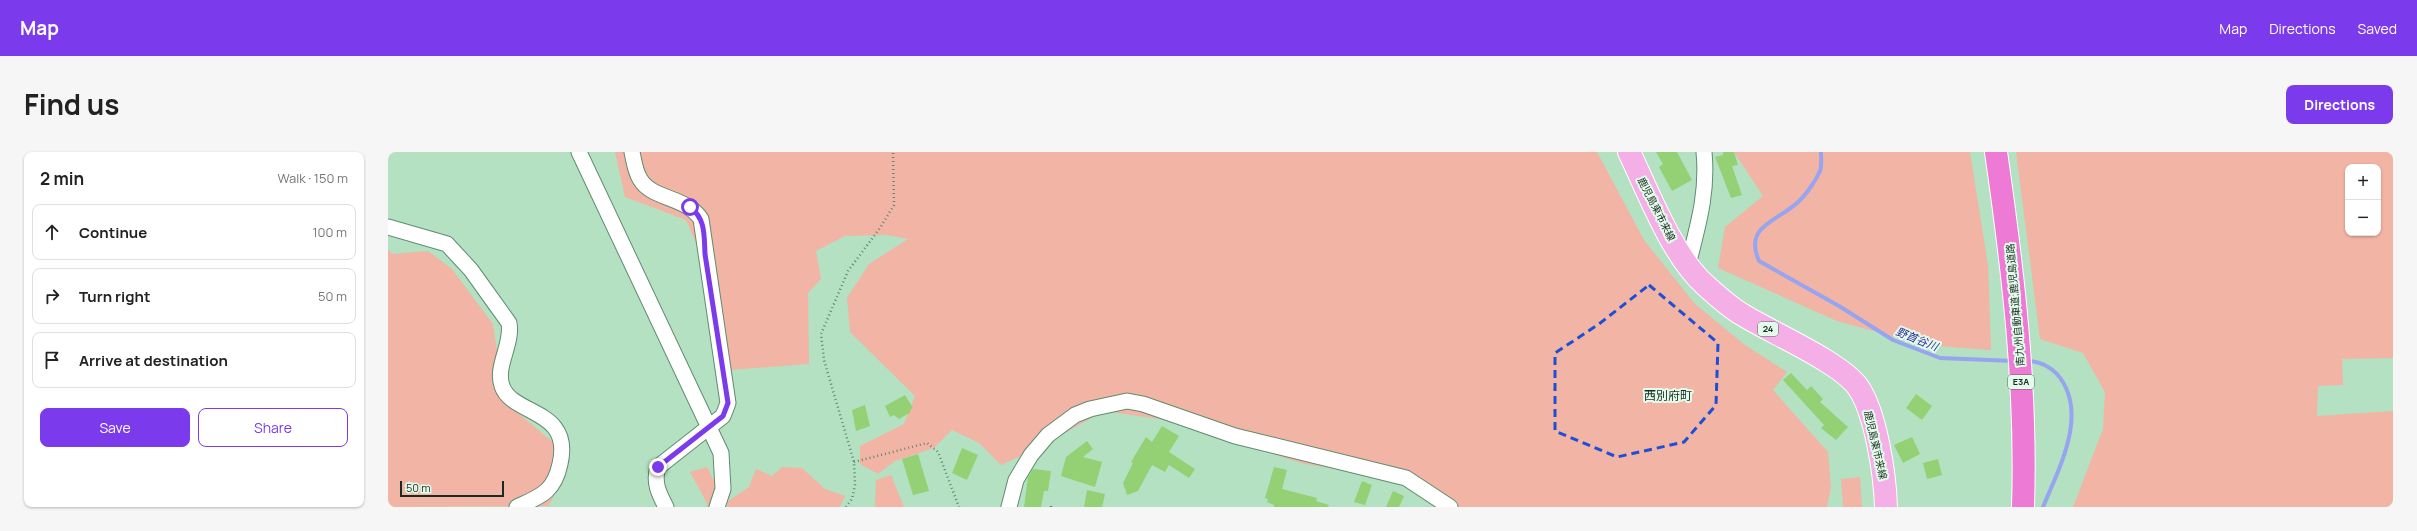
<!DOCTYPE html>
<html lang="en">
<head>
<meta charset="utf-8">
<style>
  :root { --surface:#fff; --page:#f6f6f6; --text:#222; --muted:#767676; --line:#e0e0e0; --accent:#7c3aed }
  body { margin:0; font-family:Manrope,"Noto Sans JP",sans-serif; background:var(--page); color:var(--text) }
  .controls { position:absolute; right:12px; top:12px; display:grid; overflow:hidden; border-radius:8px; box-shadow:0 1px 3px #0004 }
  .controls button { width:36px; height:36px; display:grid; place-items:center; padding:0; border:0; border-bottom:1px solid var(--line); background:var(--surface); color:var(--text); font:20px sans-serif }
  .scale { position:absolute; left:12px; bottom:10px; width:104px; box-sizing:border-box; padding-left:4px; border:2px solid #1a2c21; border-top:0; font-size:11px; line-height:14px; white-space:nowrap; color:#1a2c21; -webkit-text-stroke:3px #e4fbeb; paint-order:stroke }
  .stop { position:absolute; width:12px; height:12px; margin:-9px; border:3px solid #7c3aed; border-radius:50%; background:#fff }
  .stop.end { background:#7c3aed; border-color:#fff; box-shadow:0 1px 4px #0008 }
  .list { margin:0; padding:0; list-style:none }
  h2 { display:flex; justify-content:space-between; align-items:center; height:52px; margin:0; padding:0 16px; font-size:17px }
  h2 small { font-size:13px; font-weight:400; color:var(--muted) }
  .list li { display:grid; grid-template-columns:26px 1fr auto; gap:12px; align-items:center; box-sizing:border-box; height:56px; margin:0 8px 8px; padding:0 8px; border:1px solid var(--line); border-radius:8px }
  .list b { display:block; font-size:15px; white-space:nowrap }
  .list em { font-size:13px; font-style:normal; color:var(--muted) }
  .actions { display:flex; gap:8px; padding:12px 16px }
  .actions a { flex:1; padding:9px 0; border:1px solid var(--accent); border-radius:8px; text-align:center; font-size:14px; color:var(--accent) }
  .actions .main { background:var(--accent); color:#fff }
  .icon { flex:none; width:22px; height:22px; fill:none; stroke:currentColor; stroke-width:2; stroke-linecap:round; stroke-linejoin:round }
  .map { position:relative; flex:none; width:2005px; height:355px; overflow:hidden; border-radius:8px }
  header { display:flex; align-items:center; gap:24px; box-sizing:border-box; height:56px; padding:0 20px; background:var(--accent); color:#fff }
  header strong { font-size:19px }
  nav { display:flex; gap:22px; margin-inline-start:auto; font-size:14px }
  .intro { display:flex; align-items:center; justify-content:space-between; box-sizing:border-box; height:96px; padding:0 24px }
  h1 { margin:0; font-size:28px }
  .button { padding:10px 18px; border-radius:8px; background:var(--accent); color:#fff; font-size:14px; font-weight:700 }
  main { display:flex; gap:24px; padding:0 24px }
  aside { flex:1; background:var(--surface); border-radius:8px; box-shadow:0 1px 3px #0004 }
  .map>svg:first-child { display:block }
</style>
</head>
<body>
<header>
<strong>Map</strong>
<nav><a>Map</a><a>Directions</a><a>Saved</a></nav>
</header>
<div class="intro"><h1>Find us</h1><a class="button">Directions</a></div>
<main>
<aside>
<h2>2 min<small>Walk · 150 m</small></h2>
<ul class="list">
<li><svg class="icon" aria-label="ahead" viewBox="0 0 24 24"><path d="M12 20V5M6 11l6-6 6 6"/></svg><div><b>Continue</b></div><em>100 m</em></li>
<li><svg class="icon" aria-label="right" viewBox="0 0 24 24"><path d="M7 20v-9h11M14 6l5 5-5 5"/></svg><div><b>Turn right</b></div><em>50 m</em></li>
<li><svg class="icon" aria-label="arrive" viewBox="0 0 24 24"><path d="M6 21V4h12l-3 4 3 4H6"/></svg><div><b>Arrive at destination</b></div></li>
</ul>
<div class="actions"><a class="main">Save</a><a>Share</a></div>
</aside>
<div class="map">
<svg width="2005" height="355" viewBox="0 0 2005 355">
  <rect width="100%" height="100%" fill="#b3e1c2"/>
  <path fill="#f2b4a4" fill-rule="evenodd" d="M227,0h982l47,88 51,64 50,41 42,27 -14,18 55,62 3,35 -4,20h-379l-16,-16 -48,-15 -79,-12 -145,-45 -57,-8 -64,37 -38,17 -22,-22 -27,-13 -18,18 -39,13 -17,13 -18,-10v-18l44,-22 11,-28 -65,-64 -3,-34 22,-34 39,-25 -21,-4 -42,1 -29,15 5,28 -13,14 1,71 -94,7 -10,-108 -19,-43 -61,-23z
    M1346,0h236l18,113 3,85 -67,-5 -87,-24 -119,-53 7,-41 38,-31z
    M1628,0h377v206l-51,1 1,26 -25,1 -1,30 76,-5v96h-320l30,-78 2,-37 -22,-39 -43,-14zM1960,15h30v66h-30z
    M0,97l4,5 36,-3 24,18 41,55 7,47 1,28 53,44 10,36 -16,27 -160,1z
    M319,315l14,28 -5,12h-10l2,-2 -18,-33z
    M394,315l20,1 23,21 20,7 -5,11h-113l1,-6 21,-14 7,-18 16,7z
    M503,323l13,32h-29l1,-27z
    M1472,325l2,30h-19l-2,-28z"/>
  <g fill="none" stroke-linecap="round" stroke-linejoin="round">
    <path stroke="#97a4f0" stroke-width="4" d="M1433,0c0,5 1,14 -1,19 -4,9 -14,24 -22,31 -19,19 -55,23 -39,59l80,45 54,34 47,18 74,3
      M1639,209c11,0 22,5 30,13 33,38 2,94 -14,133"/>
  </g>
  <path fill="#93d174" d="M1268,0h21l15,28 -20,11 -13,-24 4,-3z
    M1335,0h11l4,13 -6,1 10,29 -11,3 -16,-41 8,-2z
    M1403,221l16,17 4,-4 12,13 -3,3 28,25 -12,13 -15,-12 3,-3 -41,-45z
    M1528,242l16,12 -10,14 -16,-12z
    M517,243l8,13 -3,2 1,2 -12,7 -5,-4 -4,2 -5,-11z
    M477,253l5,21 -14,5 -4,-21z
    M774,274l17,10 -10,16 26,17 -6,9 -20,-13 -4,7 -13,-7 -14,26 -11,4 -4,-12 10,-20 -2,-1 15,-25 6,5z
    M1524,285l8,17 -17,9 -9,-18z
    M699,289l6,8 -10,8 19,5 -7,25 -34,-11 5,-19z
    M574,296l16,7 -11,25 -15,-7z
    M530,302l11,37 -16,4 -11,-36z
    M1550,307l4,16 -15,4 -4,-16z
    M886,315l13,3 -5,19 35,9 -1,3 13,4 -1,2h-54v-2l-7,-3 1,-3 -3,-1z
    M645,317l18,2 -3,20h-4l-3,16h-17l4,-30z
    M974,329l10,4 -7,20 -11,-3z
    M699,338l18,4 -3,13h-18z
    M1005,339l11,5 -5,11h-13z"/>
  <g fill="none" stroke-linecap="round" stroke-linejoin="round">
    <defs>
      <path id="street" d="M191,0l142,301 2,36 -6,18
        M244,0c2,9 3,19 8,27 12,21 46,17 61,40l27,184 -5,13 -65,51c-5,15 1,27 8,40
        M0,75l59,17 24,26 38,53c4,21 -14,43 -7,63 10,30 71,22 58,78 -6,28 -19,32 -43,43
        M1300,113c10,-40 20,-72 16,-113
        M621,355l7,-27 15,-25 17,-20 27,-20 15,-6 37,-8 16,3 92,32 171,42 44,29"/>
      <path id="primary" d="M1241,0c19,39 42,101 74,131 12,11 26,24 40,32 29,18 97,47 115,72 18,26 27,88 28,120"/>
      <path id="highway" d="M1608,0c17,118 31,236 27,355"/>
    </defs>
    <use href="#street" stroke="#608b6f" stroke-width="17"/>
    <use href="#primary" stroke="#fff" stroke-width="24"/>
    <use href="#highway" stroke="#fff" stroke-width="24"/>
    <path stroke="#658470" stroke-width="2.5" stroke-dasharray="1 3" stroke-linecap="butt" d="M466,310l73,-19 11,9 21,55
      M458,355l6,-8 3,-14 -1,-23 -30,-102 -3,-26 27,-63 32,-43 14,-23 -1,-53
      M663,355v-2"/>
    <use href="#street" stroke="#fff" stroke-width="15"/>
    <use href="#primary" stroke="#f4afe6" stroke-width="22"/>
    <use href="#highway" stroke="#ed7ad5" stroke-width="22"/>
  </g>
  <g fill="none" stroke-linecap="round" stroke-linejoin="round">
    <path stroke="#7c3aed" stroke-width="5" d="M270,315l65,-51 5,-13 -23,-149c-1,-18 1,-35 -15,-47"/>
  </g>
  <path fill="none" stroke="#1d4ed8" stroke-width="3" stroke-dasharray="8 5" stroke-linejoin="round" d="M1261,133l69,58 -2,62 -32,37 -67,15 -62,-26v-78l44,-29z"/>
  <g text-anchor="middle" stroke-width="4" stroke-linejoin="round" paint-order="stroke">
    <g fill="#e4fbeb" stroke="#576a5e" stroke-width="1">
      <rect x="1370" y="170" width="20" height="14" rx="3"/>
      <rect x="1620" y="223" width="26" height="14" rx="3"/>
    </g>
    <g font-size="9" font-weight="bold" fill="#1a2c21">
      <text x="1380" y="180">24</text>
      <text x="1633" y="233">E3A</text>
    </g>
    <g font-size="10" fill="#1a2c21" stroke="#e4fbeb">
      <text transform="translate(1269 57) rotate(63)" y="4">鹿児島東市来線</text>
      <text transform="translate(1627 153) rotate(-95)" y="4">南九州自動車道;鹿児島道路</text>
      <text transform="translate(1488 293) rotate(77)" y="4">鹿児島東市来線</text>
    </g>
    <g font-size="11" font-style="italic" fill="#302e9a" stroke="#e4fbeb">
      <text transform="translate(1529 187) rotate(22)" y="4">野首谷川</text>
    </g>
    <g font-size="12" fill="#1a2c21" stroke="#e4fbeb">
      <text x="1280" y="248">西別府町</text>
    </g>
  </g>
</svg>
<div class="controls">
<button>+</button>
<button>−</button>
</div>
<div class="scale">50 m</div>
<div class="stop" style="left:302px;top:55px"></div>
<div class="stop end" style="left:270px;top:315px"></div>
</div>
</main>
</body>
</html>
